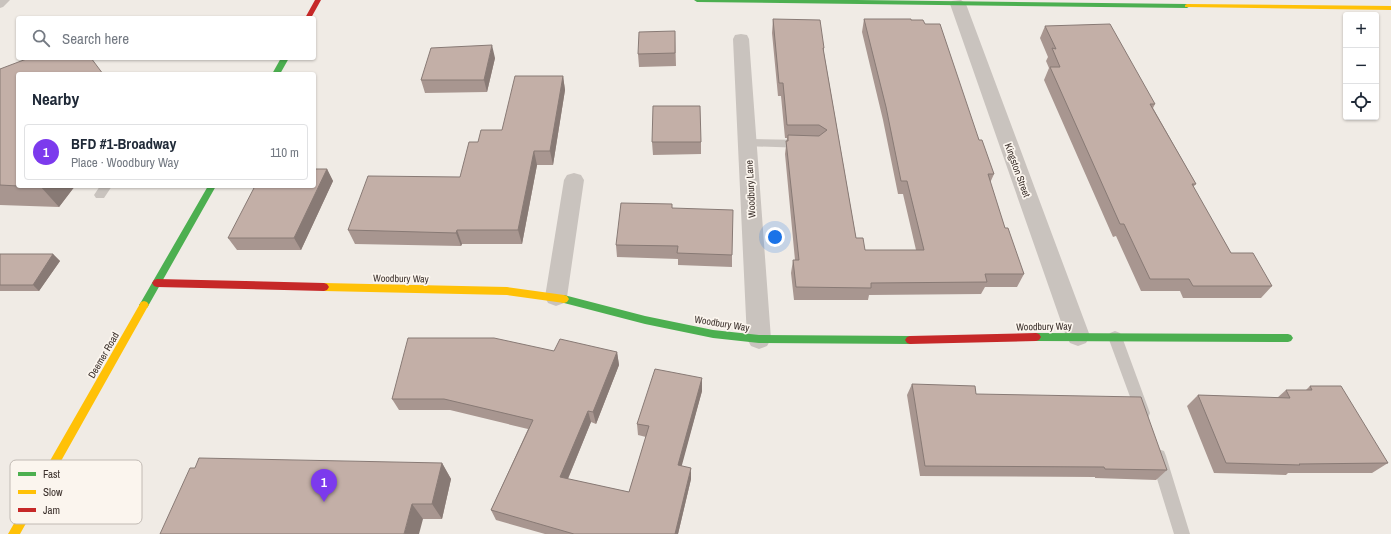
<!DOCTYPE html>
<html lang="en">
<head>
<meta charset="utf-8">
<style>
  :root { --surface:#fff; --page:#f6f6f7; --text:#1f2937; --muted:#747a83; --line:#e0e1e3; --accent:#7c3aed }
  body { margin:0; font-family:"Archivo Narrow",sans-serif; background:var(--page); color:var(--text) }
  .controls { position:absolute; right:12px; top:12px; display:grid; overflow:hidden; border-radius:4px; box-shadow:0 1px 3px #0004 }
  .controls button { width:36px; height:36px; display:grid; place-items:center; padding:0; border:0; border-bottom:1px solid var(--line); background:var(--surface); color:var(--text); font:20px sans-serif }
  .you { position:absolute; left:775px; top:237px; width:14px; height:14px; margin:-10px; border:3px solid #fff; border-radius:50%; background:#1a73e8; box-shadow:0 0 0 6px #1a73e833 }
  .badge { display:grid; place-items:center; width:26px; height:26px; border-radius:50%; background:var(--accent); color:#fff; font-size:13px; font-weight:700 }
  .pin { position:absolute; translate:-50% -33px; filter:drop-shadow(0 1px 2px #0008) }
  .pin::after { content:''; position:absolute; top:21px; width:14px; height:12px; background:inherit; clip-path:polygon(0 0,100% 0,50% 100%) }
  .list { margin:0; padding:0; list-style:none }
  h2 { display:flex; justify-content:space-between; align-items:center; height:52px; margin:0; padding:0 16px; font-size:17px }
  h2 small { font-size:13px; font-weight:400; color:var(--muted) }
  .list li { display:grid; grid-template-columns:26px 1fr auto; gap:12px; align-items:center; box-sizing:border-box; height:56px; margin:0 8px 8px; padding:0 8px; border:1px solid var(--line); border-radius:4px }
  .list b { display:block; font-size:15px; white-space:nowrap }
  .list p { margin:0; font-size:13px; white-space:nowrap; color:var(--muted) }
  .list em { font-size:13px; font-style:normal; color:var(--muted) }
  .icon { flex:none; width:22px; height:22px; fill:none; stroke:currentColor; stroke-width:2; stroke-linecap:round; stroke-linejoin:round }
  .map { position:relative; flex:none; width:1391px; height:534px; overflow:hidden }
  .search { position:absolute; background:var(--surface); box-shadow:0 1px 3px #0004; left:16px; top:16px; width:300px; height:44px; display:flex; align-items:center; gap:10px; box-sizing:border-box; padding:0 14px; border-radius:4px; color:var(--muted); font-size:15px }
  .panel { position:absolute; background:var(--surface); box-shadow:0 1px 3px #0004; left:16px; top:72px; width:300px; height:116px; border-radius:4px }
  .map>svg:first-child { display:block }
</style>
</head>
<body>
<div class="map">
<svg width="1391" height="534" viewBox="0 0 1391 534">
  <rect width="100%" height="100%" fill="#f0ebe5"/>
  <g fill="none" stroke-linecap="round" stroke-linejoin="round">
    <path fill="#c9c3be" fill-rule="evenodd" d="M0,0h10l-7,7 -3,1z
      M747,139l57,1 6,4 -6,4 -61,-2 -2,-3 2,-3z
      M100,186h12l-8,12h-8l-2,-3z
      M1115,331l5,2 2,4 28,76 -2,5 -5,2 -5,-2 -2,-5 -28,-76 2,-4z
      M1158,449l6,2 2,5 24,78h-16l-24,-78 2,-5z"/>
    <path fill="#c9c3be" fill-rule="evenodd" d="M961,0l5,4 124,332 -4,7 -8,3 -8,-3 -4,-7 -116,-332 2,-3z
      M741,34l6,1 2,4 22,300 -4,7 -8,3 -8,-3 -4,-7 -14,-300 2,-4z
      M574,173l7,2 3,5 -17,117 -3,6 -8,3 -8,-3 -3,-6 19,-117 3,-5z"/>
    <path fill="#4caf50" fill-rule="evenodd" d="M694,0h163l330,4 3,2 -3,2 -490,-6z
      M281,58h8l-9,16h-8z
      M208,186h8l-69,122h-6l-2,-3 2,-3z
      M564,295l81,21 68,14 46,5 151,1 3,1 2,3 -2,3 -3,1 -151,-1 -46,-5 -68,-14 -81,-21 -3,-1 -2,-3 2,-3z
      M1036,333l252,1 3,1 2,3 -2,3 -3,1 -252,-1 -3,-1 -2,-3 2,-3z"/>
    <path fill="#ffc107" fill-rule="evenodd" d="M1187,4l204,2v4l-206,-3v-2z
      M324,283l183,4 57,8 3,1 2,3 -2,3 -3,1 -57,-8 -183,-4 -3,-1 -2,-3 2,-3z
      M144,301l3,1 2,3 -2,3 -127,226h-12l133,-232z"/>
    <path fill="#c62828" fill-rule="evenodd" d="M315,0h6l-10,18h-6z
      M157,279l167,4 3,1 2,3 -2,3 -3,1 -167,-4 -3,-1 -2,-3 2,-3z
      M1036,333l3,1 2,3 -2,3 -3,1 -126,3 -3,-1 -2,-3 2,-3 3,-1z"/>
  </g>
  <path fill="#a89690" d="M773,19l51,29v5l32,185 9,12h51l-13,-56h-5l-15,-74 -21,-88 2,-13 47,1 14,4 54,116 15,34 -4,9 15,45 19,46 -7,13h-32l-4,7 -112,1 -1,5h-74l-3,-27 2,-13h2l-10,-106 2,-16h-2l-4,-42h-3l-6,-63z
    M1045,26l110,78 -2,4 43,76 -3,3 38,66 41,33 -11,12h-78l-3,-7h-39l-25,-55 -3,1 -69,-157 5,-12 -3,-7 2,-4 -8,-19z
    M675,31l1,35 -37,1 -1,-13z
    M495,58l-8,34 -62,1 -4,-13z
    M0,69l18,5v112h57l-16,21 -59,-2z
    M563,76l2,14 -12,75h-16l-15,79h-60l-1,2 -106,-2 -7,-14 112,-53 18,-35 24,-12z
    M652,142h49v12l-48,1z
    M327,169l6,12 -32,69h-64l-9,-12z
    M672,208l60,47v12l-54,-2v-6l-61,-2 -1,-12z
    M0,254h53l7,7 -21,30h-39z
    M554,351l63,1 2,13 -23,59 -5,-2 -23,57 61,13 17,-55 -8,-2 -1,-11 65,-46v13l-21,75 10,13 -13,55h-133l-49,-14 -5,-10 37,-81 -78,-19h-51l-7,-11z
    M912,384l64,10 191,76 -11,10 -61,-2v-1l-175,-1 -13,-81z
    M1310,386l78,77 -16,10h-84l-2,2 -72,-2 -27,-67 11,-11 79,3 9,-8h20z
    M442,463l9,16 -9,40h-19l-263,15z"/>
  <path fill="#887a75" d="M492,45l3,13 -8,34 -3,-12z
    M563,76l2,14 -12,75 -3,-14z
    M534,151l3,14 -15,79 -4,-14z
    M327,169l6,12 -32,69 -7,-12z
    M40,186h35l-16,21z
    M457,230l5,14 -1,2 -5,-13z
    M53,254l7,7 -21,30 -6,-6z
    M617,352l2,13 -23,59 -3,-12z
    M702,378v13l-23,85 -1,-11z
    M588,411l3,11 -27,66 -4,-11z
    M442,463l9,16 -9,40 -10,-15z
    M691,468v11l-13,55h-3z
    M412,504l11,15 -4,15h-15z"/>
  <path fill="#c3afa7" stroke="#887a75" d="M773,19l47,1 4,28h-1l33,190h7l2,12h59l-17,-69h-6l-15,-74 -22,-88h47v1h12l2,4h15l39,116h3l12,34h-6l17,54h3l16,46h-39l2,8 -116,1v5l-75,-1 -3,-27h6l-13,-119h2v-6l31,1 8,-6 -8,-5h-32l-4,-42h-4z
    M1110,24l45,80h-5l46,80h-4l39,69h22l19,33h-79l-4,-7h-39l-26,-55h-4l-70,-157h10l-8,-19 4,1 -11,-23z
    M675,31v22l-37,1 1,-22z
    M492,45l-8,35h-63l10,-32z
    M29,58h62l12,16h-85v112l-18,-1v-116z
    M515,76h48l-13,75h-16l-16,79h-61l-1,3 -108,-3 20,-54 92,1 9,-35h9l3,-12h21z
    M653,106h47l1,36h-49z
    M314,169h13l-33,69h-66l27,-52h59z
    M621,203l51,1v4l61,2 -1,45 -55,-2 1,-7 -62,-1z
    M0,254h53l-20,31h-33z
    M408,338h86l60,13 6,-12 57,13 -24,60 -5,-1 -28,66 69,15 20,-66 -12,-2 18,-55 47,9 -24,87 13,3 -16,66h-101l-83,-24 42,-90 -89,-21h-52z
    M912,384l63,2 1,8 165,3 26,73 -62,-1 -1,-2 -179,-1z
    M1310,386h31l47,77 -89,1 1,1 -74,-2 -28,-68 92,3 -4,-8h26z
    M199,458l243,5 -10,41h-20l-8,30h-244l30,-66h5z"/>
  <g text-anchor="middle" stroke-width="3.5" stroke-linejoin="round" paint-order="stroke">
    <g font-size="10" fill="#3b302b" stroke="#fbf5ee">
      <text transform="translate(1018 170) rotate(70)" y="4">Kingston Street</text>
      <text transform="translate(750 189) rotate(-93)" y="4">Woodbury Lane</text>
      <text transform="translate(401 278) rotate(1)" y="4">Woodbury Way</text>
      <text transform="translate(722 323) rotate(9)" y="4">Woodbury Way</text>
      <text transform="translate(1044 326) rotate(-1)" y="4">Woodbury Way</text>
      <text transform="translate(103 355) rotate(-60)" y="4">Deemer Road</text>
    </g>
  </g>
  <rect x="10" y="460" width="132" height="64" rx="6" fill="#fbf5ee" stroke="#c1bab4" stroke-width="1"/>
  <rect x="18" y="472" width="18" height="4" fill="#4caf50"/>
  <rect x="18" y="490" width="18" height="4" fill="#ffc107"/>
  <rect x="18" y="508" width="18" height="4" fill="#c62828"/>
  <g font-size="11" fill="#3b302b">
    <text x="43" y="478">Fast</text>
    <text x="43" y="496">Slow</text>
    <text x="43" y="514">Jam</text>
  </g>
</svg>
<div class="controls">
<button>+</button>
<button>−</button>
<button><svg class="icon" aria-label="locate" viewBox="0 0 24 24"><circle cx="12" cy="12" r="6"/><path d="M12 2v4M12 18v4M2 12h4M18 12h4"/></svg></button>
</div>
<div class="you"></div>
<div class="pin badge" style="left:324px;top:502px">1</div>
<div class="search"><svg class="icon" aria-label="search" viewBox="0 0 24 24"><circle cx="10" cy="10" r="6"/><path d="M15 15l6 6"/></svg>Search here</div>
<section class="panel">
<h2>Nearby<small></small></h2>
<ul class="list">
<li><span class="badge">1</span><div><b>BFD #1-Broadway</b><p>Place · Woodbury Way</p></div><em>110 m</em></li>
</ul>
</section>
</div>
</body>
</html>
